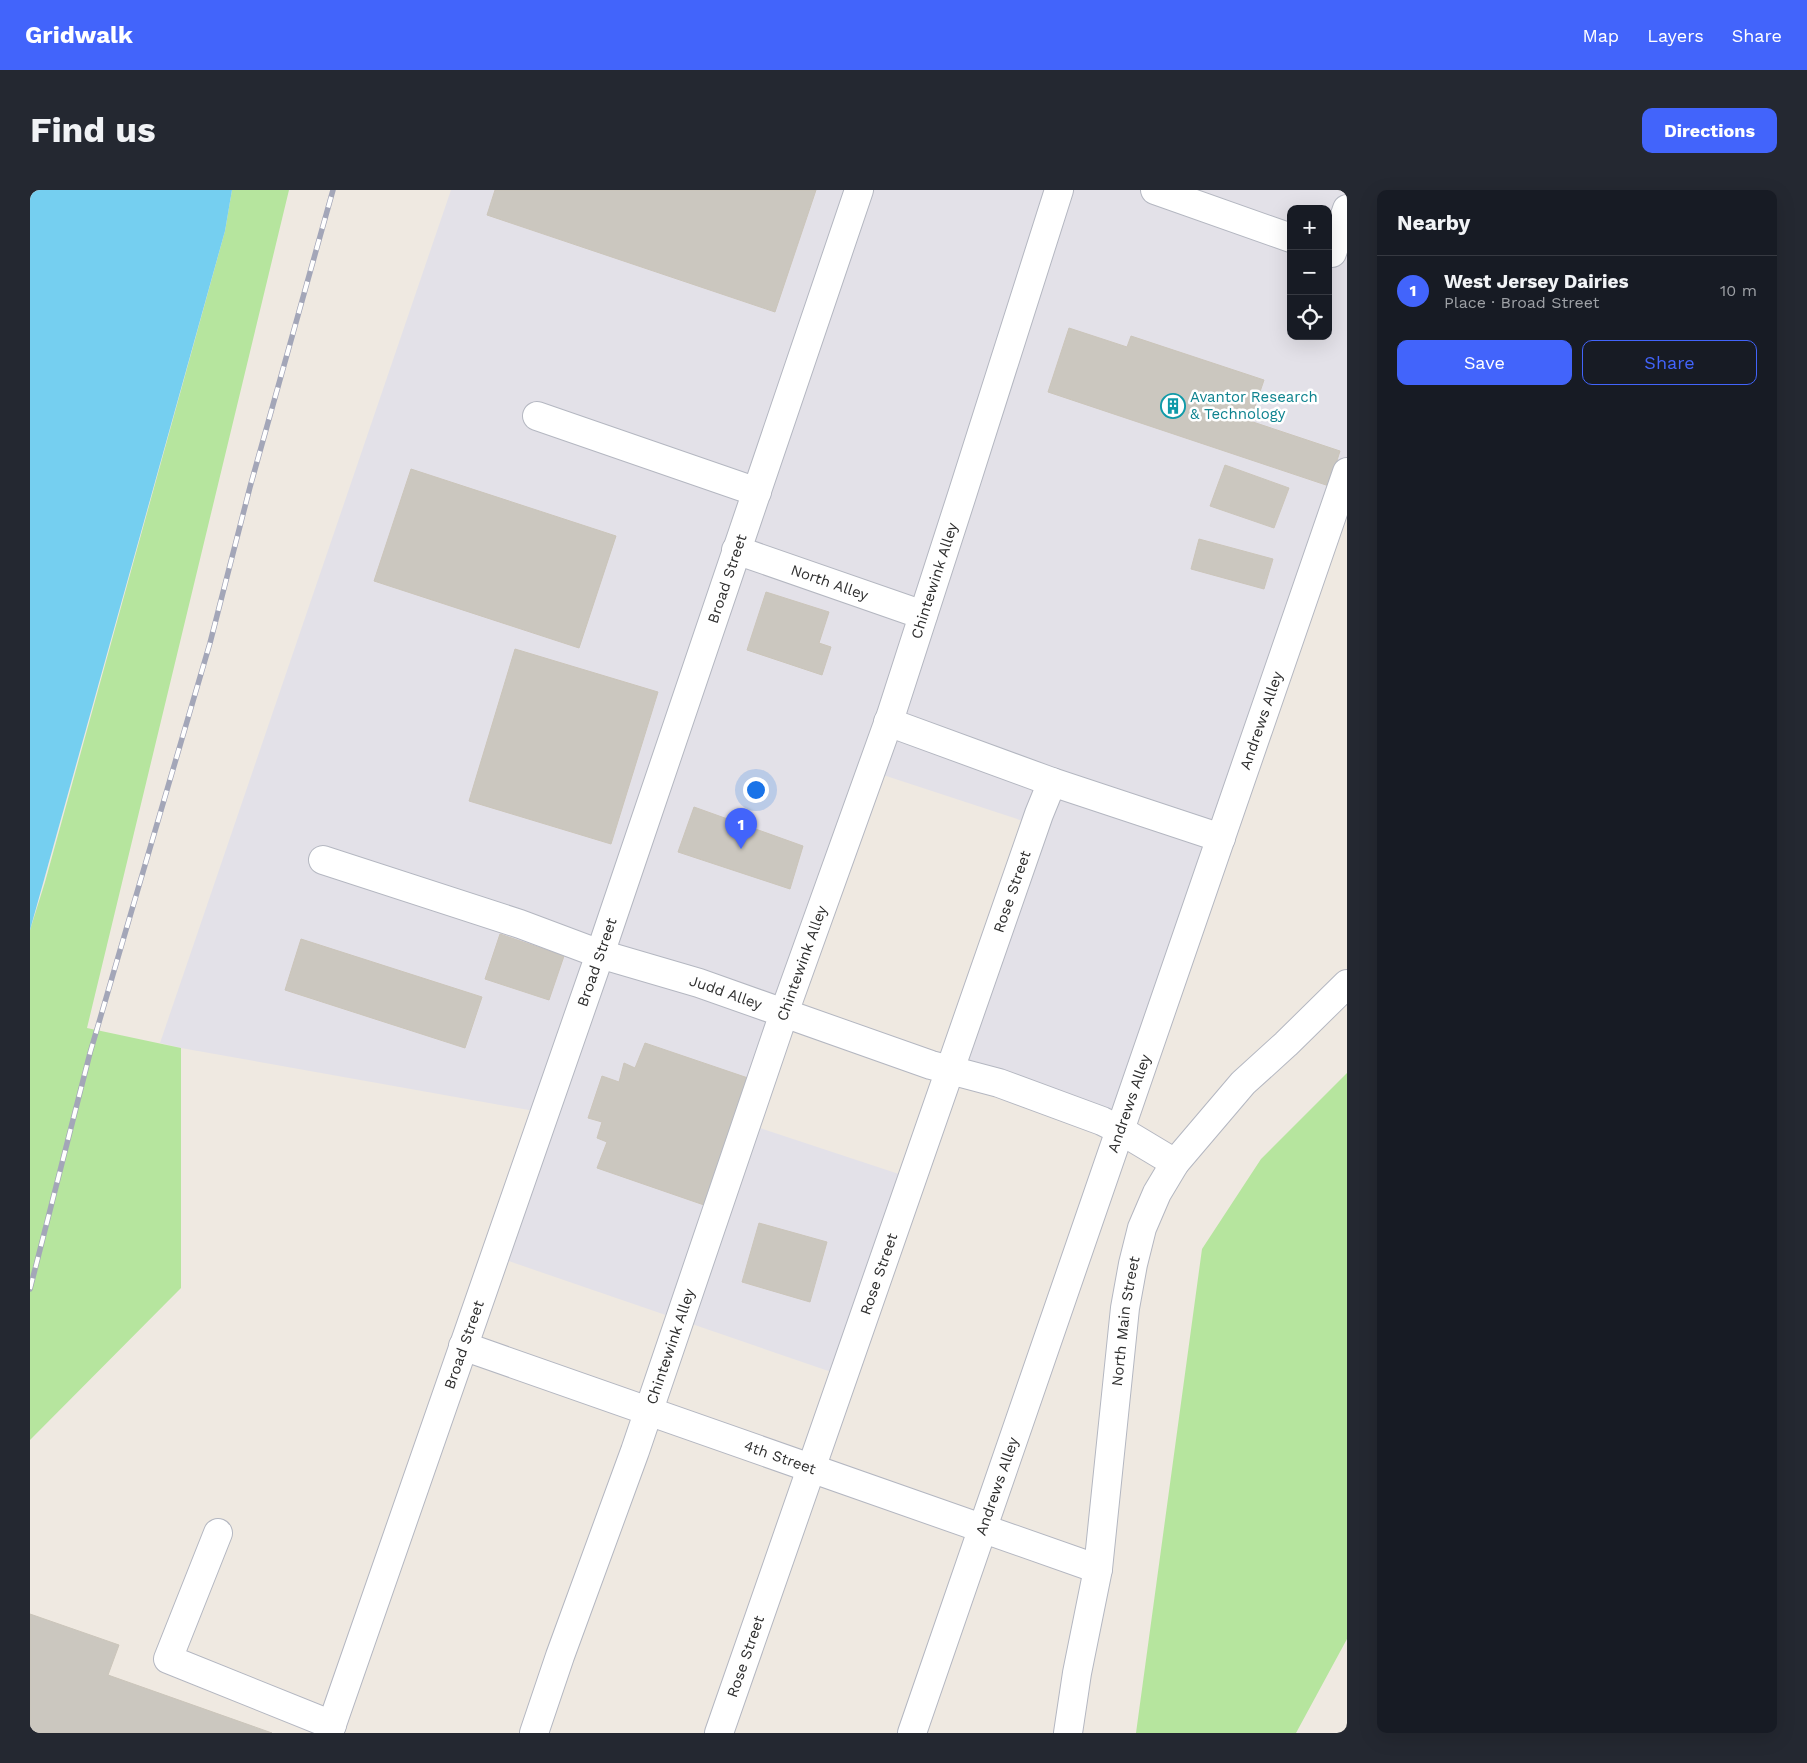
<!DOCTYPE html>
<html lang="en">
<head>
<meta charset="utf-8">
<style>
  :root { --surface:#171b24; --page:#242831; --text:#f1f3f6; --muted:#9ea1a6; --line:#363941; --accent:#4264fb }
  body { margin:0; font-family:"Work Sans",sans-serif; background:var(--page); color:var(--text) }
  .controls { position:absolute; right:15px; top:15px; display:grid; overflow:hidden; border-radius:10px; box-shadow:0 5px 20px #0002 }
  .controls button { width:45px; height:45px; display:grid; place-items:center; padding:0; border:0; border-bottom:1px solid var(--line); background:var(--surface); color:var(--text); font:25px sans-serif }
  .you { position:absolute; left:725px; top:599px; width:18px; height:18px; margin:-12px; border:4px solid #fff; border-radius:50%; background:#1a73e8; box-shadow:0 0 0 8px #1a73e833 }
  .badge { display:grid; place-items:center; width:32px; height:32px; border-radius:50%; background:var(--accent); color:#fff; font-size:16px; font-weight:700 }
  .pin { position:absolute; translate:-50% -41px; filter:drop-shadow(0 1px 2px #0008) }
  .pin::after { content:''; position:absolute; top:26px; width:18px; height:15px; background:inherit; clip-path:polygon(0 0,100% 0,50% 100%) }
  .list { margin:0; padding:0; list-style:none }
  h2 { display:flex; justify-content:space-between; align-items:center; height:65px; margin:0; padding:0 20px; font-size:21px }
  h2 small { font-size:16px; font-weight:400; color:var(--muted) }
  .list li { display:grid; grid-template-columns:32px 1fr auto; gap:15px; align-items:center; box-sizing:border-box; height:70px; padding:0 20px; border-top:1px solid var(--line) }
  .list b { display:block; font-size:19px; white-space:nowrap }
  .list p { margin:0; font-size:16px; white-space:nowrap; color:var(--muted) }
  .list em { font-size:16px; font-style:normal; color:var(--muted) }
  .actions { display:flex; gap:10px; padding:15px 20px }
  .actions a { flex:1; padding:11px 0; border:1px solid var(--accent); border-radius:10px; text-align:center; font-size:18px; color:var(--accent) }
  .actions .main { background:var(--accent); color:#fff }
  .icon { flex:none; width:28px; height:28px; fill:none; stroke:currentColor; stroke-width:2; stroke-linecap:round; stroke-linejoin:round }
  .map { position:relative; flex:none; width:1317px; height:1543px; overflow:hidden; border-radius:10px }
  header { display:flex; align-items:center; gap:30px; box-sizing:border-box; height:70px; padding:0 25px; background:var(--accent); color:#fff }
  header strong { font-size:24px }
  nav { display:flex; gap:28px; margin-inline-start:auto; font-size:18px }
  .intro { display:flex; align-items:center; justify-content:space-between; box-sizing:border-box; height:120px; padding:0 30px }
  h1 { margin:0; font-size:35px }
  .button { padding:12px 22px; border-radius:10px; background:var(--accent); color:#fff; font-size:18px; font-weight:700 }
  main { display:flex; gap:30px; padding:0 30px }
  aside { flex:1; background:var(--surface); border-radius:10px; box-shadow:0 5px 20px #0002 }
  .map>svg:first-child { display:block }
</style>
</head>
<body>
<header>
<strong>Gridwalk</strong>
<nav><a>Map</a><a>Layers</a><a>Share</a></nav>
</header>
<div class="intro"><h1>Find us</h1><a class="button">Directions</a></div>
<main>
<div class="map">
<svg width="1317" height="1543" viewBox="0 0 1317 1543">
  <rect width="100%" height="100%" fill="#efe9e1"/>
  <path fill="#e3e1e8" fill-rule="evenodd" d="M421,0h896v268l-227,670 -175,-59 78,-248 -152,-50 -126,352 172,57 -71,197 -355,-122 49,-143 -359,-64 -21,-5zM1261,19h37v127h-37z"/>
  <path fill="#b6e59e" d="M202,0h57l-202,838 94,20v240l-151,152v-510l15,-48 180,-651z
    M1317,883v566l-51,94h-160l66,-484 59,-90z"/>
  <path fill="#75cff0" d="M0,0h202l-7,41 -195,699z"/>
  <path fill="#cbc7bf" stroke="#cbc5ba" d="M465,0h321l-41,122 -288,-97z
    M1039,138l58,19 4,-11 133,44 -14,41 90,30 -11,35 -281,-94z
    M1195,275l64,23 -15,40 -64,-22z
    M381,279l205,67 -37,112 -205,-67z
    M1169,349l74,20 -9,30 -73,-20z
    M736,402l63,20 -10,31 12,4 -9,28 -75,-25z
    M485,459l143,43 -47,152 -142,-43z
    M664,617l109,39 -13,43 -112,-37z
    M470,744l64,22 -15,44 -64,-21z
    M271,749l181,58 -17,51 -180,-58z
    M615,853l103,35 -44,127 -107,-37 10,-26 -10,-4 5,-16 -14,-4 14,-42 17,6 5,-19 11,5z
    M729,1033l68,19 -17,60 -68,-20z
    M0,1424l89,31 -11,30 164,58h-242z"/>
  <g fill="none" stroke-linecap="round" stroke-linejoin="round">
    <defs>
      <g id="minor">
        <path d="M1125,0l136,48"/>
        <path d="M1302,63l15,-44"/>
        <path d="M507,226l220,76"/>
        <path id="s1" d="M706,360l187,65"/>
        <path d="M1022,592l169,56"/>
        <path id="s2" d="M293,670l197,64 80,30 99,29 232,82 68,18 103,38 18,9 55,33"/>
        <path id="s3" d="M433,1156l635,223"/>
        <path d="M188,1343l-50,126 164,66"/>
        <path id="s4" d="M299,1543l271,-779 259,-764"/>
        <path id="s5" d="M504,1543l26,-77 75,-205 149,-438 107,-298 71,-220 97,-305"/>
        <path id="s6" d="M689,1543l320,-919 13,-32 -164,-60"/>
        <path id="s7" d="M882,1543l435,-1261"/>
        <path id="s8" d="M1038,1543l9,-60 21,-104 27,-261 8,-44 9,-36 15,-35 18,-30 68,-80 43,-39 61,-60"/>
      </g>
    </defs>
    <use href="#minor" stroke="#b4b7c1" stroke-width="30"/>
    <use href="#minor" stroke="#fff" stroke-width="28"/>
    <defs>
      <path id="rail" d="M0,1099l60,-236 120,-410 40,-156 83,-297"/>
    </defs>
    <use href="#rail" stroke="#a3a6b8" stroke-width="5.5"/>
    <use href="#rail" stroke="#fff" stroke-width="4" stroke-dasharray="11" stroke-linecap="butt"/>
  </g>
  <defs>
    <symbol id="building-ring" viewBox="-11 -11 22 22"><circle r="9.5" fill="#fff" stroke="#0f9aa8" stroke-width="1.5"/><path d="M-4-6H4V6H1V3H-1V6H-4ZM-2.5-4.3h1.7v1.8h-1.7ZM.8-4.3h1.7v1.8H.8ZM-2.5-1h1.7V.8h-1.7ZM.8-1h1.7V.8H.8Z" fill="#0f9aa8"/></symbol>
  </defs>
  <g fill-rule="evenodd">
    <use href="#building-ring" x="1129" y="202" width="28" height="28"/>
  </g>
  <g text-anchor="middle" stroke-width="5" stroke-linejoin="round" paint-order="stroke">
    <g font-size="15" fill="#0d838f" stroke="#fff" text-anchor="start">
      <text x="1160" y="212">Avantor Research<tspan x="1160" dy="17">&amp; Technology</tspan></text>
    </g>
    <g font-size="15" fill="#2e2e2e" stroke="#fff">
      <text dy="5" stroke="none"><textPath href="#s4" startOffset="1221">Broad Street</textPath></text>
      <text dy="5" stroke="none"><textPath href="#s5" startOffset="1220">Chintewink Alley</textPath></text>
      <text dy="5" stroke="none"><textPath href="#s1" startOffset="99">North Alley</textPath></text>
      <text dy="5" stroke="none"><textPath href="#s7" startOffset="1071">Andrews Alley</textPath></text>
      <text dy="5" stroke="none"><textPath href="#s6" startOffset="891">Rose Street</textPath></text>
      <text dy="5" stroke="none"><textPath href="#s4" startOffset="816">Broad Street</textPath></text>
      <text dy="5" stroke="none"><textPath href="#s5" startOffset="815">Chintewink Alley</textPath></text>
      <text dy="5" stroke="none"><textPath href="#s2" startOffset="424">Judd Alley</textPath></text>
      <text dy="5" stroke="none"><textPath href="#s7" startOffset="666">Andrews Alley</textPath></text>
      <text dy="5" stroke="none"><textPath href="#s6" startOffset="486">Rose Street</textPath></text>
      <text dy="5" stroke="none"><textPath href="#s8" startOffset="416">North Main Street</textPath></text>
      <text dy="5" stroke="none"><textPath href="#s4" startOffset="411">Broad Street</textPath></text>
      <text dy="5" stroke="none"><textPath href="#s5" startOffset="410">Chintewink Alley</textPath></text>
      <text dy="5" stroke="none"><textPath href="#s3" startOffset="336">4th Street</textPath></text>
      <text dy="5" stroke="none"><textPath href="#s7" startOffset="261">Andrews Alley</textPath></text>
      <text dy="5" stroke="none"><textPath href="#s6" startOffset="81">Rose Street</textPath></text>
    </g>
  </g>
</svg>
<div class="controls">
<button>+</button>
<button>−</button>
<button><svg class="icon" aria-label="locate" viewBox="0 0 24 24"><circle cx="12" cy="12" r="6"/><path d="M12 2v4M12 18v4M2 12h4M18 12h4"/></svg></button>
</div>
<div class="you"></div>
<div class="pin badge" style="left:711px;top:659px">1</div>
</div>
<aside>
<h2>Nearby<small></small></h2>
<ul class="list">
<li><span class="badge">1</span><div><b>West Jersey Dairies</b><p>Place · Broad Street</p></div><em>10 m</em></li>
</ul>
<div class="actions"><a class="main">Save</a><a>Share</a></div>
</aside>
</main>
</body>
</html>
